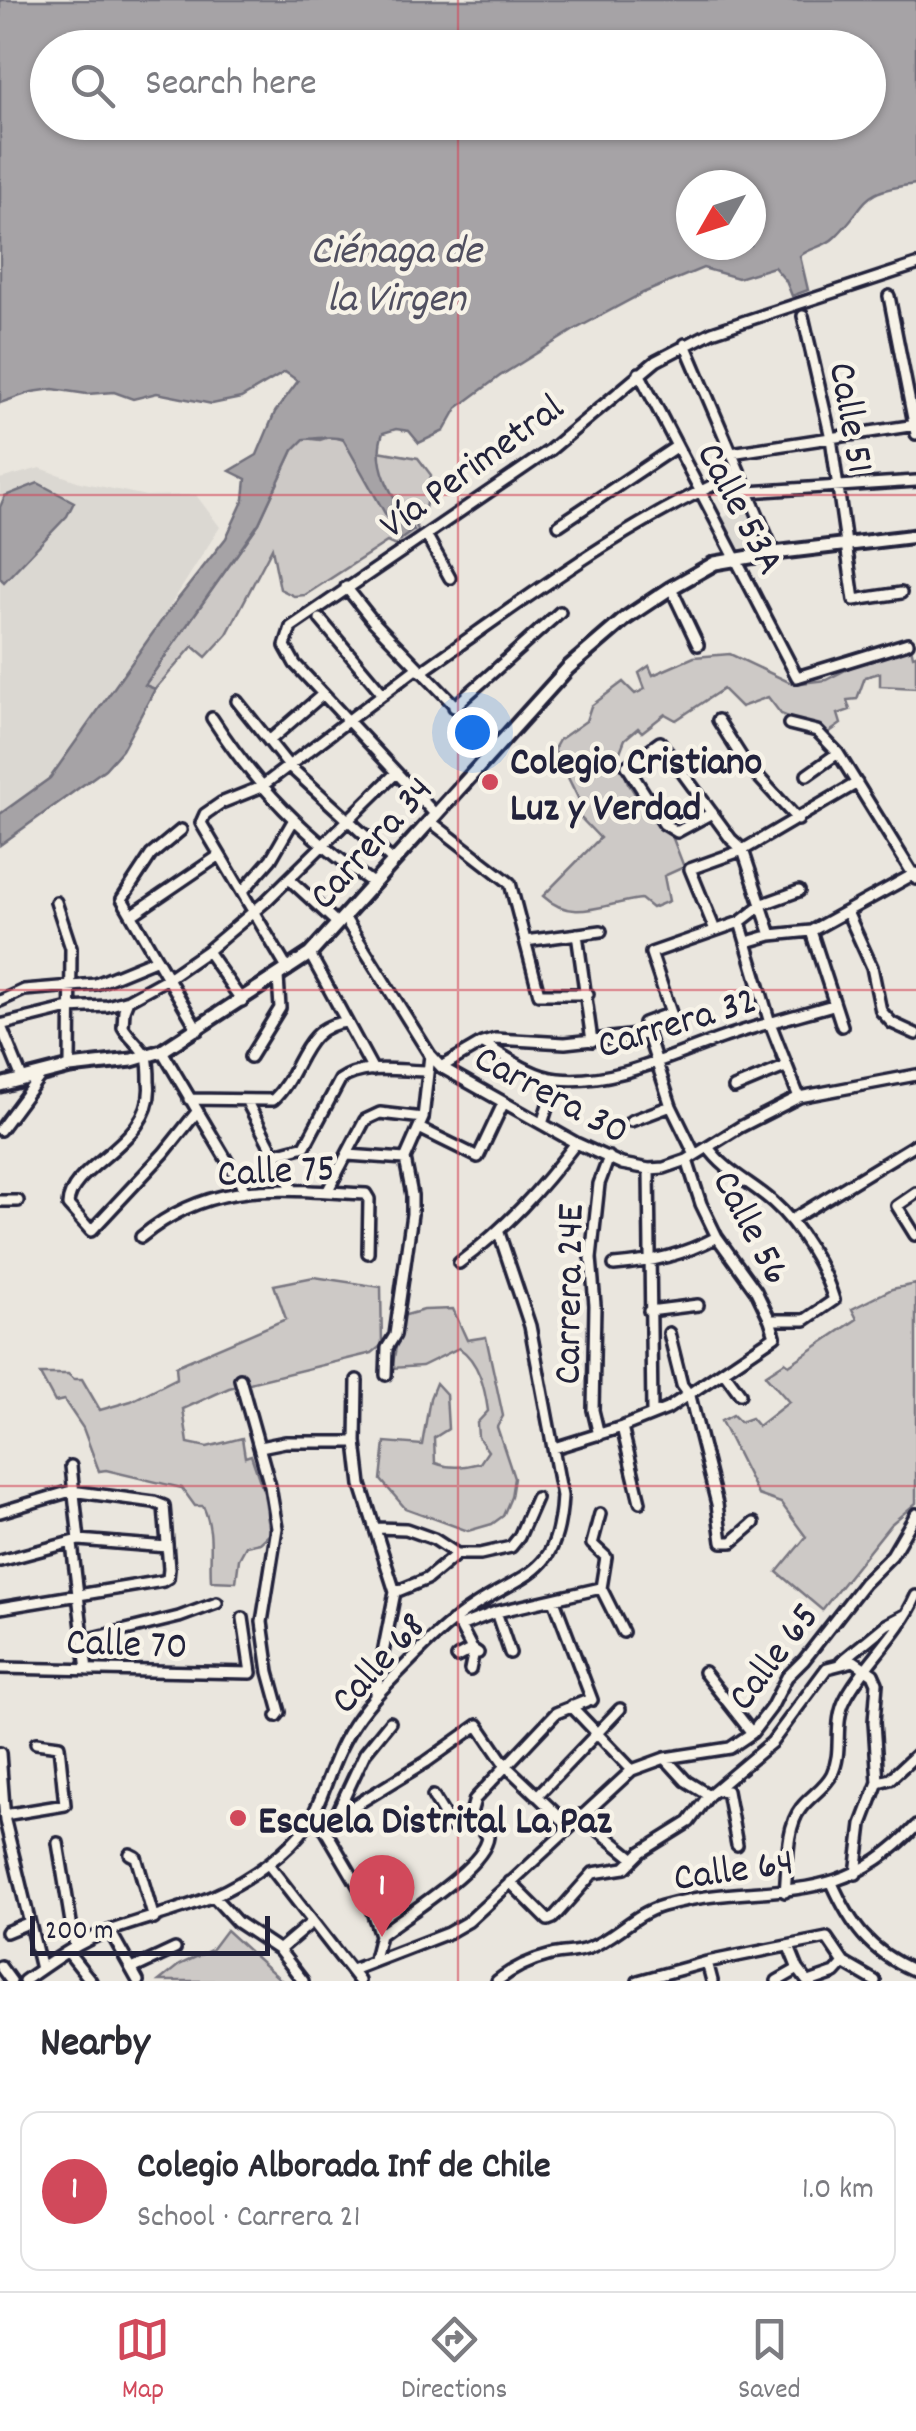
<!DOCTYPE html>
<html lang="en">
<head>
<meta charset="utf-8">
<style>
  :root { --surface:#fff; --page:#f2f2f3; --text:#2b2b33; --muted:#7c7c81; --line:#e1e1e2; --accent:#d1495b }
  body { margin:0; font-family:Dekko,sans-serif; background:var(--page); color:var(--text) }
  .compass { position:absolute; left:676px; top:170px; width:90px; height:90px; border-radius:50%; background:var(--surface); box-shadow:0 2px 8px #0004; rotate:231deg }
  .scale { position:absolute; left:30px; bottom:25px; width:240px; box-sizing:border-box; padding-left:10px; border:5px solid #22223b; border-top:0; font-size:28px; line-height:35px; white-space:nowrap; color:#22223b; -webkit-text-stroke:8px #f7f3e8; paint-order:stroke }
  .you { position:absolute; left:472px; top:732px; width:35px; height:35px; margin:-25px; border:8px solid #fff; border-radius:50%; background:#1a73e8; box-shadow:0 0 0 15px #1a73e833 }
  .badge { display:grid; place-items:center; width:65px; height:65px; border-radius:50%; background:var(--accent); color:#fff; font-size:32px; font-weight:700 }
  .pin { position:absolute; translate:-50% -82px; filter:drop-shadow(0 2px 5px #0008) }
  .pin::after { content:''; position:absolute; top:52px; width:35px; height:30px; background:inherit; clip-path:polygon(0 0,100% 0,50% 100%) }
  .list { margin:0; padding:0; list-style:none }
  h2 { display:flex; justify-content:space-between; align-items:center; height:130px; margin:0; padding:0 40px; font-size:42px }
  h2 small { font-size:32px; font-weight:400; color:var(--muted) }
  .list li { display:grid; grid-template-columns:65px 1fr auto; gap:30px; align-items:center; box-sizing:border-box; height:160px; margin:0 20px 20px; padding:0 20px; border:2px solid var(--line); border-radius:20px }
  .list b { display:block; font-size:38px; white-space:nowrap }
  .list p { margin:0; font-size:32px; white-space:nowrap; color:var(--muted) }
  .list em { font-size:32px; font-style:normal; color:var(--muted) }
  .icon { flex:none; width:55px; height:55px; fill:none; stroke:currentColor; stroke-width:2; stroke-linecap:round; stroke-linejoin:round }
  .map { position:relative; flex:none; width:916px; height:1981px; overflow:hidden }
  .search { position:absolute; background:var(--surface); box-shadow:0 2px 8px #0004; left:30px; right:30px; top:30px; height:110px; display:flex; align-items:center; gap:25px; box-sizing:border-box; padding:0 35px; border-radius:55px; color:var(--muted); font-size:38px }
  .sheet { height:310px; background:var(--surface) }
  nav { display:flex; justify-content:space-around; align-items:center; box-sizing:border-box; height:140px; border-top:2px solid var(--line); background:var(--surface); font-size:28px; color:var(--muted) }
  nav a { display:grid; justify-items:center; gap:5px }
  nav .on { color:var(--accent) }
  .map>svg:first-child { display:block }
</style>
</head>
<body>
<div class="map">
<svg width="916" height="1981" viewBox="0 0 916 1981">
  <rect width="100%" height="100%" fill="#eae6de"/>
  <filter id="ink" filterUnits="userSpaceOnUse"><feTurbulence type="fractalNoise" baseFrequency=".01" numOctaves="2"/><feDisplacementMap in="SourceGraphic" scale="20" xChannelSelector="R" yChannelSelector="G"/><feConvolveMatrix kernelMatrix="1 2 1 2 8 2 1 2 1" color-interpolation-filters="sRGB"/></filter>
  <g filter="url(#ink)">
    <path fill="#dbd8d2" d="M40,468l40,14 66,14 50,-1 24,32 -90,142 -80,109 -50,36v-335z
      M748,506l17,37 -27,6 -16,-31z"/>
    <path fill="#cdc9c6" stroke="#787680" stroke-width="2.5" d="M332,436l41,14 45,8 13,17 -7,39 -9,11 5,7 -24,14 -9,-4 -82,53 -11,1 -14,-7 -8,-41 -45,86 -21,23 -13,-11 -38,43 -11,-3 115,-163 34,-73 11,-12 16,2z
      M911,647l2,9 3,-1v33l-36,-2v-13l-15,4 -8,22 -10,1 3,10 -12,4 3,10 -13,9 -47,-19 -13,-17 -27,10 -18,-18 -47,31 -11,-6 -23,18 -4,-4 -13,11 -7,18 10,26 18,28 26,25 12,31 -20,9 5,25 -17,7 -11,-9c-37,4 -68,25 -98,-3l57,-58 -24,-25 6,-7 -28,-57 5,-9 27,-19 5,-15 32,-24 12,12 10,-5 -6,-16 10,-7 4,9 41,-18 36,-3 63,30 33,-4 43,-22z
      M314,1277l67,10 1,58 -10,8 -143,35 -46,21 5,34 19,4 35,-9 3,19 6,-2 13,38 6,41 -10,9 -14,3 -7,13 -3,23 -25,-1c-2,-27 4,-49 -8,-75h-8l-13,-18 -76,-18 -7,1 -16,-43 -19,-28 -9,2 -15,-28h28l6,5h8l18,31 31,-9 46,-23 -1,-12 110,-47 -12,-34z
      M916,1284v219l-26,22 -68,85 -45,-38 29,-35 -25,-34 -23,-8 -37,-74 12,-6 7,7 11,-4 7,8 31,-24 -24,-27 20,-13 4,3 68,-46 -5,-10 40,-20z
      M453,1309l14,31 19,-3 17,79 -6,11 17,51 -3,19 -8,19 -11,8 -24,7 -63,-23 -24,-28 4,-38 37,3 8,-47 6,-15 10,11 2,35 -14,9 1,25c16,6 28,4 45,0l8,-12 -10,-14 -1,-14 11,-12c-3,-22 -9,-50 -29,-63l-37,18 -30,2 10,-52 22,-6z
      M226,1930l56,51h-123l20,-16 32,-15z"/>
    <path fill="#a6a3a6" stroke="#716f7b" stroke-width="2.5" fill-rule="evenodd" d="M0,0h916v184c-61,8 -44,17 -81,53 -10,10 -24,10 -35,19l8,34 -16,6 -6,-15 -12,-14 -36,11 -35,-10 -60,25 -69,37 -74,46 -43,32 -13,23 -25,12 -10,-12 -13,-2 -13,4c-13,34 14,70 31,97l-14,10 -57,-101c-13,-4 -25,0 -39,0l-11,11 -34,73 -114,162 10,4 -33,61 -17,19 -105,76v-31l50,-36 117,-165 59,-75 18,-39 2,-20 -16,-8 27,-16 18,-43 23,-31 -13,-9 -44,26 -29,6 -55,-11 -24,6 -19,-7 -27,2 -34,-5 -21,3 -32,11zM48,48h820v74h-820zM691,185h60v60h-60z
      M38,483l36,19 -7,14 -63,66 -4,-4v-71l5,-11z"/>
    <g fill="none" stroke-linecap="round" stroke-linejoin="round">
      <defs>
        <path id="minor" d="M889,296l27,138
          M803,316l28,122 23,162 47,-7
          M685,344l89,209
          M639,373l158,304 111,-34
          M731,453l185,-28
          M748,492l168,-11
          M559,525l118,-79
          M429,540l21,38
          M346,587l27,34 123,127
          M671,588l27,57
          M320,619l63,75
          M421,672c102,-71 204,-150 319,-199
          M237,701l51,64 106,97
          M454,707l106,-95
          M212,718c46,71 93,118 162,166
          M718,720l26,41 54,59
          M789,724l28,7 21,22 78,126
          M269,741l53,-46
          M807,775l31,-22
          M712,813l-35,19 -13,-8 -37,-58 33,-24 71,97 12,11 28,85
          M436,815l-141,-151 -10,-18 6,-19 259,-177 106,-89 56,-29 204,-67
          M430,821l80,62 29,111h49
          M181,830l-30,25 -29,44 76,131
          M289,879l49,45
          M242,892l29,-33 22,-38
          M56,902l15,46 -1,119
          M848,914l24,53 9,44 11,12 24,11
          M132,915l88,-60
          M344,917l86,138 11,12 135,76 46,21 27,5 15,-1 23,-8 53,-33 59,-30 117,-22
          M740,922l30,101 29,74
          M715,930l-25,-61 53,-19 114,-67
          M811,931l31,95
          M577,934l15,107
          M525,941l76,-10
          M747,942l24,-7 40,-4 105,-58
          M207,951l35,50
          M310,954l63,116
          M288,970l-87,-147 4,-9 16,-11 40,-16 156,-119
          M128,1000l-4,10 -1,17c6,11 19,20 24,31 2,6 2,16 2,23 8,62 -80,83 -81,124l23,26 73,-78 32,-40
          M0,1001l24,-11 72,-6 61,-25
          M0,1024l22,54
          M0,1025l69,-17 38,-2 21,-6 40,-22 39,-27 58,-49 131,-129
          M482,1043c23,13 50,34 76,36 55,6 114,-24 164,-41 36,-13 73,-22 111,-33
          M162,1051l83,140
          M250,1057l30,-49 -2,-31
          M441,1067l41,-24 14,-4 69,4 82,-9
          M734,1088l53,-22
          M189,1099l84,1c29,-27 28,-75 74,-78
          M246,1100l47,90
          M631,1121l40,-15
          M542,1124l14,-45
          M419,1128l59,29 25,-53
          M0,1130l40,-54
          M275,1154l30,-8 35,-66c23,-17 60,-9 87,-9
          M348,1155l57,4
          M695,1155l-24,-49 -27,-83 27,-10 -20,-60 89,-31 23,-18 36,-13
          M687,1160l14,44 16,33 39,54 14,29
          M649,1169l3,244
          M327,1192l38,-72 15,-7 43,5
          M0,1201h18
          M791,1220l125,-76
          M915,1235l-18,-29 19,-13
          M141,1237c71,-59 139,-47 225,-43l3,5 -1,54
          M459,1263c47,-35 82,-74 117,-120
          M614,1265c38,-3 69,-10 103,-28
          M649,1311l49,-6
          M669,1333l13,52 8,11 27,108 5,38h10l22,-19
          M724,1372l16,22
          M386,1375l1,-27 8,-13 17,-121v-19l-7,-36 18,-41 7,-63
          M240,1379l30,107 7,42 -15,94 7,50 11,40 -3,4
          M357,1380l-1,62 5,43 34,107 -20,102
          M622,1427l18,75
          M599,1435l-6,-25 2,-105 -4,-47 8,-74 10,-27
          M260,1447l25,-5h71
          M554,1448l68,-21 45,-18 108,-73 -5,-16h35l29,-20c-10,-33 -35,-75 -61,-98 -21,-19 -49,-31 -65,-55
          M71,1466l8,74
          M0,1512l71,-21 83,11 10,4 5,63 -1,9 -5,3 -163,27
          M600,1514l-8,30 14,13 -5,31 22,44
          M377,1528l29,1 28,10 23,15h23l31,-7 8,-10 17,-39
          M72,1544l15,126
          M0,1561l79,-21 88,7
          M395,1592l32,-13 30,-25
          M554,1600l38,100
          M496,1612l14,41
          M452,1621l8,5 36,-14 105,-24
          M460,1626l12,23 6,4
          M85,1640l94,-23 38,-14
          M457,1657l15,-8
          M841,1662l45,-37 19,-10
          M0,1668l251,5 -8,-55
          M470,1670l4,-19
          M704,1672l48,61
          M571,1706l61,64
          M0,1753l5,68 36,148
          M665,1758l21,23 23,14
          M878,1782l12,-3 26,-24
          M718,1790l9,1 10,54
          M433,1796l18,30 20,-13 4,-14 81,-86 30,-12
          M537,1796l83,-87
          M4,1815l61,-10 -6,-59 -23,-3
          M336,1815l29,-62 25,-31
          M580,1815l54,44
          M320,1821l50,85 10,29 -6,24
          M323,1825l103,-63 52,-37 28,41 63,60
          M58,1843l17,104
          M130,1854l6,3 18,62
          M268,1864l91,117
          M510,1882l38,38 5,-2 40,-45 32,-5 16,-16 48,-30 20,-27 63,-53 55,-74 27,-7 19,13 4,9 -3,39 4,60 -16,42 -6,50
          M832,1883c19,42 37,68 81,87
          M785,1892c3,-24 0,-64 16,-84 9,-12 24,-20 31,-34 12,-24 0,-50 14,-76 19,-36 53,-63 70,-102
          M214,1897l23,25 42,28 24,31
          M110,1931l28,50
          M6,1932l22,-9
          M380,1935c25,-20 105,-68 108,-98l-17,-24
          M789,1947l9,22 9,12
          M279,1950l33,-28
          M68,1952l23,29
          M707,1962l5,19
          M0,1966l11,15
          M132,1969l43,-20
          M352,1970l96,-37 21,-12 163,-151 33,-12 65,-10 22,-15 19,-25 16,-31 17,-17 60,-77 28,-28 24,-41
          M24,1981c27,-19 54,-39 85,-50 61,-22 105,-26 160,-68 52,-39 47,-62 71,-114 12,-26 29,-47 49,-67 26,-26 53,-56 85,-76 55,-36 84,-31 88,-110l-32,-170 -31,-93
          M497,1981c16,-13 34,-21 54,-26 12,-3 27,-2 38,-7 26,-10 45,-34 73,-42 99,-28 172,9 254,-80
          M638,1981l69,-19 120,-24 17,25 31,18
          M777,1981l21,-12
          M812,1981l23,-8 9,-10"/>
        <path id="major" d="M0,1085l70,-18 62,-7 30,-9 148,-97 258,-286 58,-50 45,-30 44,-25 59,-10 142,-17"/>
      </defs>
      <use href="#minor" stroke="#22223b" stroke-width="16"/>
      <use href="#major" stroke="#22223b" stroke-width="19"/>
      <use href="#minor" stroke="#f7f3e8" stroke-width="9"/>
      <use href="#major" stroke="#f7f3e8" stroke-width="11"/>
    </g>
  </g>
  <path fill="none" stroke="#d1495b" stroke-width="2.5" stroke-opacity="0.55" d="M458,0v48M458,122v1859M0,495h916M0,990h916M0,1486h916"/>
  <g fill="#d1495b" stroke="#f7f3e8" stroke-width="4">
    <circle cx="490" cy="782" r="10"/>
    <circle cx="238" cy="1818" r="10"/>
  </g>
  <g text-anchor="middle" stroke-width="9" stroke-linejoin="round" paint-order="stroke">
    <g font-size="40" fill="#22223b" stroke="#f7f3e8">
      <text transform="translate(854 417) rotate(80)" y="14">Calle 51</text>
      <text transform="translate(470 464) rotate(-36)" y="14">Vía Perimetral</text>
      <text transform="translate(743 507) rotate(62)" y="14">Calle 53A</text>
      <text transform="translate(369 841) rotate(-48)" y="14">Carrera 34</text>
      <text transform="translate(676 1020) rotate(-17)" y="14">Carrera 32</text>
      <text transform="translate(553 1092) rotate(28)" y="14">Carrera 30</text>
      <text transform="translate(276 1168) rotate(-3)" y="14">Calle 75</text>
      <text transform="translate(754 1226) rotate(62)" y="14">Calle 56</text>
      <text transform="translate(566 1294) rotate(-89)" y="14">Carrera 24E</text>
      <text transform="translate(127 1641) rotate(2)" y="14">Calle 70</text>
      <text transform="translate(771 1655) rotate(-53)" y="14">Calle 65</text>
      <text transform="translate(376 1661) rotate(-48)" y="14">Calle 68</text>
      <text transform="translate(733 1867) rotate(-8)" y="14">Calle 64</text>
    </g>
    <g font-size="40" font-weight="bold" fill="#22223b" stroke="#f7f3e8" text-anchor="start">
      <text x="510" y="773">Colegio Cristiano<tspan x="510" dy="46">Luz y Verdad</tspan></text>
      <text x="258" y="1832">Escuela Distrital La Paz</text>
    </g>
    <g font-size="42" font-style="italic" fill="#504f60" stroke="#f7f3e8">
      <text x="396" y="262">Ciénaga de<tspan x="396" dy="48">la Virgen</tspan></text>
    </g>
  </g>
</svg>
<svg class="compass" viewBox="-18 -18 36 36"><path d="M0-13l5 13h-10z" fill="#e53935"/><path d="M0 13l5-13h-10z" fill="#7c7c81"/></svg>
<div class="scale">200 m</div>
<div class="you"></div>
<div class="pin badge" style="left:382px;top:1937px">1</div>
<div class="search"><svg class="icon" aria-label="search" viewBox="0 0 24 24"><circle cx="10" cy="10" r="6"/><path d="M15 15l6 6"/></svg>Search here</div>
</div>
<section class="sheet">
<h2>Nearby<small></small></h2>
<ul class="list">
<li><span class="badge">1</span><div><b>Colegio Alborada Inf de Chile</b><p>School · Carrera 21</p></div><em>1.0 km</em></li>
</ul>
</section>
<nav>
<a class="on"><svg class="icon" aria-label="map" viewBox="0 0 24 24"><path d="M3 6l6-2 6 2 6-2v14l-6 2-6-2-6 2zM9 4v14M15 6v14"/></svg>Map</a>
<a><svg class="icon" aria-label="directions" viewBox="0 0 24 24"><path d="M12 3l9 9-9 9-9-9zM9 14v-3h6M13 9l2 2-2 2"/></svg>Directions</a>
<a><svg class="icon" aria-label="saved" viewBox="0 0 24 24"><path d="M7 4h10v16l-5-4-5 4z"/></svg>Saved</a>
</nav>
</body>
</html>
